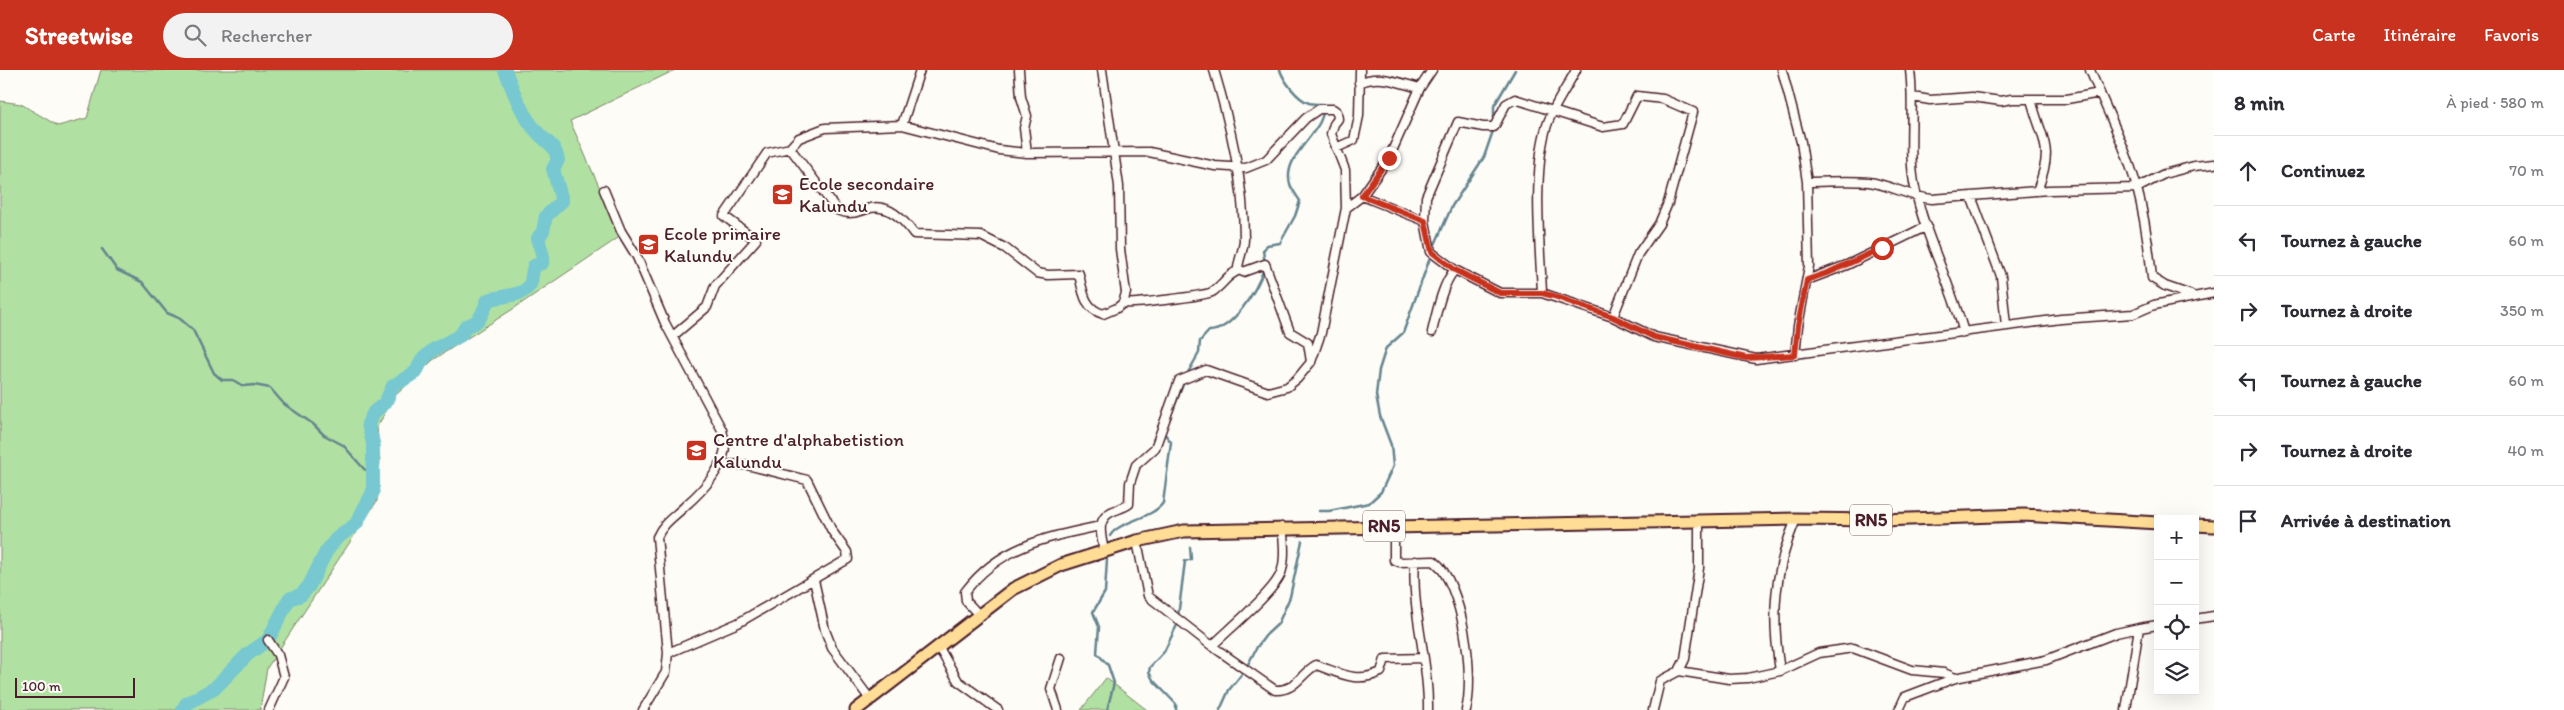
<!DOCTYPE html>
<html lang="fr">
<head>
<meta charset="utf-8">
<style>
  :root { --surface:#fff; --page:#f2f2f3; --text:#2b2b33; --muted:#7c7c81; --line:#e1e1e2; --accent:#c8321e }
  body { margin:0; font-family:Itim,sans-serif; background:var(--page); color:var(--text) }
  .controls { position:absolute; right:15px; bottom:15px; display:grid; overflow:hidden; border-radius:0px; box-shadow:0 5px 20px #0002 }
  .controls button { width:45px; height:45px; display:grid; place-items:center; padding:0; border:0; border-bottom:1px solid var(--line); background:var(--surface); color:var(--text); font:25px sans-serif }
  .scale { position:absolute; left:15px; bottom:12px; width:120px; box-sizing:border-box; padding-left:5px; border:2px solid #4a1f2b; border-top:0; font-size:14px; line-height:18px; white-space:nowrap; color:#4a1f2b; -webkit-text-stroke:4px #fdfcf7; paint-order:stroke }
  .stop { position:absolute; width:15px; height:15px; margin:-11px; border:4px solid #c8321e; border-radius:50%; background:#fff }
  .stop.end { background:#c8321e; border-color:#fff; box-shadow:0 1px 5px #0008 }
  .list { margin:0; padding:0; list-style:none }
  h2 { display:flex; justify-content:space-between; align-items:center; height:65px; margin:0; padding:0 20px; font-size:21px }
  h2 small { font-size:16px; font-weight:400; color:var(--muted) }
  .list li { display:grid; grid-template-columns:32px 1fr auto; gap:15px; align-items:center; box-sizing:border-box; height:70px; padding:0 20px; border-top:1px solid var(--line) }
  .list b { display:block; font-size:19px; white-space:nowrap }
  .list em { font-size:16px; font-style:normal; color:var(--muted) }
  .icon { flex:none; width:28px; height:28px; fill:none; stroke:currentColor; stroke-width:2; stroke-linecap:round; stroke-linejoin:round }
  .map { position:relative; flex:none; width:2214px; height:640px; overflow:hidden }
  header { display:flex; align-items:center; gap:30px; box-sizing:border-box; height:70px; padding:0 25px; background:var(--accent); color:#fff }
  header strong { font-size:24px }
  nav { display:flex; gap:28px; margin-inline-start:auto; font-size:18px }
  .search { width:350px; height:45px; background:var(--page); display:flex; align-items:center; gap:12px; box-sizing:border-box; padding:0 18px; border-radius:28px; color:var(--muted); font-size:19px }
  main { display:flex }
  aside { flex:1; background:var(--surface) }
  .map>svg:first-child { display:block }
</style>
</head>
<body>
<header>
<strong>Streetwise</strong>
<div class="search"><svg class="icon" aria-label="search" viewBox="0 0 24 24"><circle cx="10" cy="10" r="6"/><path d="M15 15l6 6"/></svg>Rechercher</div>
<nav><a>Carte</a><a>Itinéraire</a><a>Favoris</a></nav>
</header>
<main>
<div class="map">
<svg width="2214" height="640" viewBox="0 0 2214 640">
  <rect width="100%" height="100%" fill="#fdfcf7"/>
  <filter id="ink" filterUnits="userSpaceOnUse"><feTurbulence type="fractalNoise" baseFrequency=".02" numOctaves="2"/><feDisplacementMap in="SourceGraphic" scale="10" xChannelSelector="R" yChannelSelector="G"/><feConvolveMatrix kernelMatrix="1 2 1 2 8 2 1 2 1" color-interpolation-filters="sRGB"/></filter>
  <g filter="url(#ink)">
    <path fill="#b0e1a2" stroke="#7d8066" d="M101,0h574l-105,51 51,115 -108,73 -80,51 -38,36 -18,31 3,34 -3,40 -110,167 -7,42h-260v-609l21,3 37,22 29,-8z
      M1106,608l41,32h-66z"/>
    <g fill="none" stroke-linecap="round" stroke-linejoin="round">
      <path stroke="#65848e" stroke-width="2.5" d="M1494,50v-14l21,-36
        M102,179l15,21 25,12 25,31 12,5 14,12 21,43 8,7h11l10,6 11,-1 16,3 14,16 29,20 11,11 19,10 21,24 8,4
        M1433,179l19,-43 32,-49 10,-29
        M1265,193l-2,-12 4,-6 13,-2 15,-27 5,-15c-3,-5 -8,-11 -10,-17 -9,-31 41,-55 32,-80 -4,0 -9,0 -13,-1 -12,-4 -25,-22 -29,-33
        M1186,306l13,-23 1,-12 9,-10c24,0 48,-42 55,-62
        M1319,441h10l40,-8 12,-11 12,-26 -2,-21 -11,-29 -4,-21 3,-25 7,-22 17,-15 28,-78
        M1110,466c8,-15 42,-17 53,-33l8,-61 -7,-9 20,-51
        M1107,640l7,-27 -6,-18 -11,-12 2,-26 -6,-15 12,-20 2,-33
        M1176,640v-6l-23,-24 -4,-8 1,-5 14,-15 13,-27 8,-64 6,-2 -1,-12
        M1220,640l9,-20 16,-20 12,-23 9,-12 12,-11 12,-27 12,-56"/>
      <path stroke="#77c8d0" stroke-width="14" d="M183,640l3,-6 29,-16 33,-34 20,-14 21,-41 12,-4 8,-9 17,-34 10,-13 20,-15 17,-32v-49l-5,-19 6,-12 11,-9 8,-17 23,-14 6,-12 11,-10 28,-15 5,-9c15,-3 16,-13 22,-26 12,-5 38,-2 43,-18 1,-5 1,-10 3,-16l8,-3 1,-6 -5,-19 5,-7 3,-15 16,-15 -9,-32 5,-9c-4,-17 -9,-15 -20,-27 -16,-17 -25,-42 -33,-63"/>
      <defs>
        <path id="minor" d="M1019,0l2,27 6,19 -3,12 3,25
          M1214,0c16,54 30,112 30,169 0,10 -5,19 -6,29l5,4 22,-8 25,68 18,11 3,19
          M1782,0l19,72 6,40 2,84 -11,60 -3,29
          M1910,0c5,39 -3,80 5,118 10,49 36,96 49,145
          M2090,0c16,39 36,77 47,118 8,30 12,60 15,90l13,8 26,9
          M1359,13c21,-10 39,0 61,5l12,-18
          M1913,27l17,3 42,-3 29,4 11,-2h55l33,-6
          M2031,29c11,44 24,45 6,92
          M902,55l18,-55
          M790,78l47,62c12,5 18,3 30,-1 20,-7 37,11 47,25l67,2 24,12 32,25 11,2 31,-1c4,18 5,34 24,40l14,-6 6,-5 3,-10 -6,-44 -1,-63 -17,-116
          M1336,78l18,-8 5,-24 1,-46
          M1807,112c20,0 42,-2 62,0 22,3 41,15 63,17l117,-9 88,-2 27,-14 30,-8 20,-2
          M604,120l17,41 16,26 28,66 57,107c2,8 4,16 2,23 -5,20 -24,40 -39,53 -11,11 -22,17 -28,31l11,116 -2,19 -23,38
          M1362,126l27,-38 31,-70
          M1971,126l30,80 5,50
          M1346,138l16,-12 63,25 6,31 24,18 45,23h42l71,24 41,20 102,22 305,-40 72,-5 21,-9 60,-12
          M1425,151l1,-24 32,-75 25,5h11l12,-23 9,-5 88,28 20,-3 14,-28 26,3 30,13 -25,91 -9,21 -21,30 -25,63
          M1807,210l40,-15 80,-39
          M1542,223c-2,-48 -9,-114 3,-161 5,-21 21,-43 31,-62
          M1123,233c6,2 82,-7 89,-11 11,-7 15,-18 28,-22
          M1432,262c4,-17 11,-51 23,-62
          M673,266l34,-29 8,-21 41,-46 -32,-24 43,-63 23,-5 9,-10 26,-10 77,-3 97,25 28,3 122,-1 66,14 31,2 20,-8 40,-42 13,-9h14l4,3 1,7 -4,5 -3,10 14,36 1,38 -25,125 -10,29 -14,17 -10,8 -19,5 -62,-22 -27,11 -24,67 -19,17 -6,18 -1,21c-5,4 -12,5 -18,8 -16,9 -9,25 -7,40
          M1394,456v34l5,2 35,-1c29,22 41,116 32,149
          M1137,471l11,55 64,50c16,-16 62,-54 69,-73 5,-14 3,-32 1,-46
          M1415,491c-4,51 14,98 13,149
          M814,510l11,50 7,18 38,51
          M980,546l-14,-15 -1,-9c34,-46 83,-55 135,-66
          M2195,549l19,-3
          M2139,558l19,-3
          M268,570l10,15 6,22 -15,33
          M938,576l20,35 40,29
          M1212,576l63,44c21,1 25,-16 41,-25 24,8 40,19 65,7l4,-13 39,-1
          M668,583l70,-30 110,-64 -1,-7 -15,-21 -25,-51 -60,-15 -28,-1
          M1679,601l50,8 19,-1 32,-7 39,-18 34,-5 59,22 32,3 11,5
          M1780,601c-9,-56 -6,-100 16,-152
          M1058,640l-7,-21 10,-31
          M1653,640l7,-29 19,-10 6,-12 14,-91v-47
          M1899,640l6,-13 50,-19 91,-18 70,-27 23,-5 -13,82"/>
        <path id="highway" d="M2195,455l19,1
          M856,640l157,-121 48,-24 76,-24 47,-10 612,-12 85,1 143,-5 134,8"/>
      </defs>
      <use href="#minor" stroke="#4a1f2b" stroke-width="11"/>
      <use href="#highway" stroke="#4a1f2b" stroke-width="15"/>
      <use href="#minor" stroke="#fdfcf7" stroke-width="8"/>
      <use href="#highway" stroke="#ffdd96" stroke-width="11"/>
    </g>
  </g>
  <g fill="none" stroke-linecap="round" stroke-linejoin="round" filter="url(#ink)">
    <path stroke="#c8321e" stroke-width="6" d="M1389,88l-27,38 63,25 7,31 23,18 45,23h42l12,3 59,21 41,20 92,21 49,-3 3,-29 9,-46 23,-8 52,-24"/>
  </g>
  <defs>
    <symbol id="school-square" viewBox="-11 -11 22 22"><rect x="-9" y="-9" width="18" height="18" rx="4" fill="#c8321e" stroke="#fdfcf7"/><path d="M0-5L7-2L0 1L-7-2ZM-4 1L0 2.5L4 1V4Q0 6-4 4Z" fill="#fff"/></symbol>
  </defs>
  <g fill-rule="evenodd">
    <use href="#school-square" x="770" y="112" width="25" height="25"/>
    <use href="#school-square" x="636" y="162" width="25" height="25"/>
    <use href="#school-square" x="684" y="368" width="25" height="25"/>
  </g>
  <g text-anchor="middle" stroke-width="4" stroke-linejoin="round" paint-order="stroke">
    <g fill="#fdfcf7" stroke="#806168" stroke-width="1">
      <rect x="1850" y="434.5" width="42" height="31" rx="4"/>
      <rect x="1363" y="440.5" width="42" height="31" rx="4"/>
    </g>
    <g font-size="18" font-weight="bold" fill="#4a1f2b">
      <text x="1871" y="456">RN5</text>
      <text x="1384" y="462">RN5</text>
    </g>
    <g font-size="19" fill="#4a1f2b" stroke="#fdfcf7" text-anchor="start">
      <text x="799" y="120">Ecole secondaire<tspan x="799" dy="22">Kalundu</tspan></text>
      <text x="664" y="170">Ecole primaire<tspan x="664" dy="22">Kalundu</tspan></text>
      <text x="713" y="376">Centre d'alphabetistion<tspan x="713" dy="22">Kalundu</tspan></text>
    </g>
  </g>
</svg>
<div class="controls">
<button>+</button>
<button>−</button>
<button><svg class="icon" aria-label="locate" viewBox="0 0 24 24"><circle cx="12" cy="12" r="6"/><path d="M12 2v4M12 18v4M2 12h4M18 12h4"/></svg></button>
<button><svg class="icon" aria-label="layers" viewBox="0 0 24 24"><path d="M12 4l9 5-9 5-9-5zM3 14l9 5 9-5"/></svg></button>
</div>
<div class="scale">100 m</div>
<div class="stop" style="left:1882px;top:178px"></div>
<div class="stop end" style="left:1389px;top:88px"></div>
</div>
<aside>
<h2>8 min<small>À pied · 580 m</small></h2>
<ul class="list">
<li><svg class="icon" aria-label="ahead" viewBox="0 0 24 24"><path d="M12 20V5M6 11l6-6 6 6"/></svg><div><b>Continuez</b></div><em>70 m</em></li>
<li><svg class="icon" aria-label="left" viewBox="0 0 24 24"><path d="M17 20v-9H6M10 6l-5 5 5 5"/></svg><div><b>Tournez à gauche</b></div><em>60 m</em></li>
<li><svg class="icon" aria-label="right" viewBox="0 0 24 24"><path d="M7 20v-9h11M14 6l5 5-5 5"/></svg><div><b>Tournez à droite</b></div><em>350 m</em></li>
<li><svg class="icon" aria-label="left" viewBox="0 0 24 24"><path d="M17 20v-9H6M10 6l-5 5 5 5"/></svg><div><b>Tournez à gauche</b></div><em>60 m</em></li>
<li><svg class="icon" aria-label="right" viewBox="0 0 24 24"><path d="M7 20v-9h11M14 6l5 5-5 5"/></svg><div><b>Tournez à droite</b></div><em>40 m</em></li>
<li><svg class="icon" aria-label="arrive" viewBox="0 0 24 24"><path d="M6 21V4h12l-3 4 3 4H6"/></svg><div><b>Arrivée à destination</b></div></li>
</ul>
</aside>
</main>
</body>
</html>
